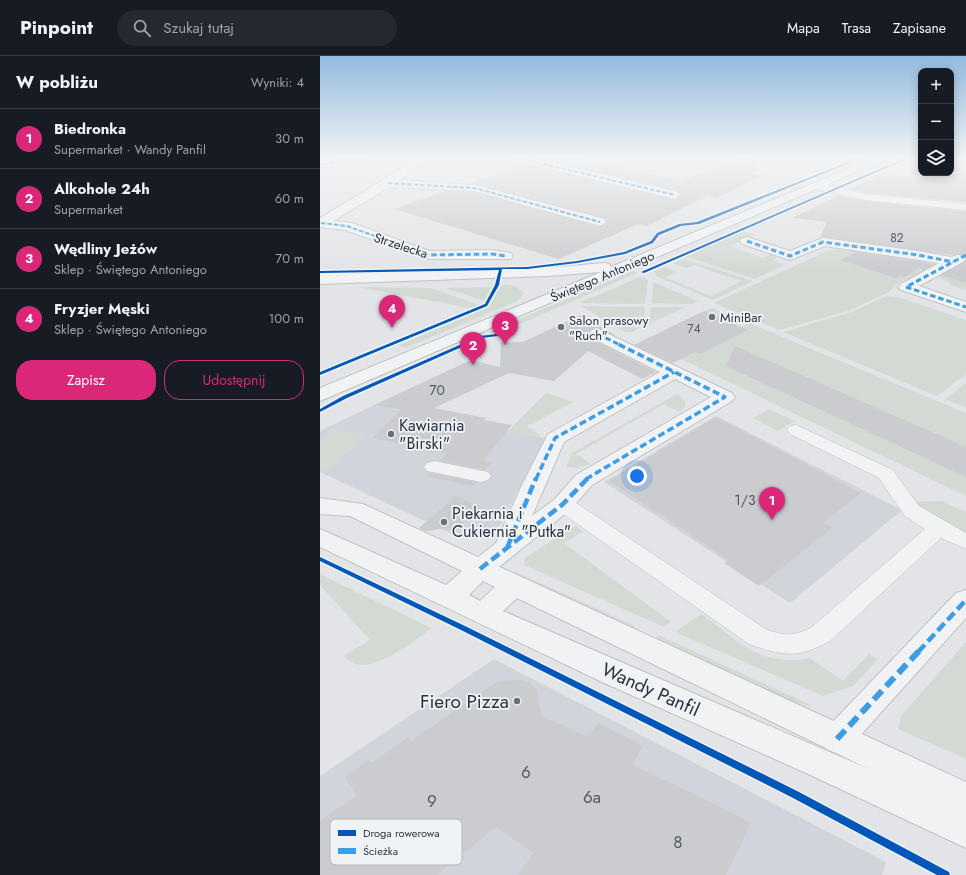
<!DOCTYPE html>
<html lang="pl">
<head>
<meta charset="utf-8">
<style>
  :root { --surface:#171b24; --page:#242831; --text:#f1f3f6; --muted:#9ea1a6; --line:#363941; --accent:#db2777 }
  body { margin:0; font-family:Jost,sans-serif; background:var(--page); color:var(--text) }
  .controls { position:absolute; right:12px; top:12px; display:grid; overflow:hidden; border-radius:8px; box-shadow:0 2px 10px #0003 }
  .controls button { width:36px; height:36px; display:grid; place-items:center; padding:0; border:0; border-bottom:1px solid var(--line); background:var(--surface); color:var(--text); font:20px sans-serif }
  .you { position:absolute; left:317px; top:420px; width:14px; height:14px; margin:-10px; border:3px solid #fff; border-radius:50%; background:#1a73e8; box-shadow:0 0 0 6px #1a73e833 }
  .badge { display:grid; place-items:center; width:26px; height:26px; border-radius:50%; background:var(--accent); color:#fff; font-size:13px; font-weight:700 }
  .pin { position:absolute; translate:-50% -33px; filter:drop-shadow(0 1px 2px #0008) }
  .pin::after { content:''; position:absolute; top:21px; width:14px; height:12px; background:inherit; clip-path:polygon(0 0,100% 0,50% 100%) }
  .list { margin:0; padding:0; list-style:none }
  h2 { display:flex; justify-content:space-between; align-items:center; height:52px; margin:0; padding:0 16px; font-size:17px }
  h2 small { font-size:13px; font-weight:400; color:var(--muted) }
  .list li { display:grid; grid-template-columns:26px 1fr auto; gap:12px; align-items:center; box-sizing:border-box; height:60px; padding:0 16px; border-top:1px solid var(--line) }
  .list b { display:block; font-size:15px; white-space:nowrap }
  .list p { margin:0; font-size:13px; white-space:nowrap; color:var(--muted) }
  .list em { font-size:13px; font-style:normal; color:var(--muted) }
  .actions { display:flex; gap:8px; padding:12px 16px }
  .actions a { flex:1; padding:9px 0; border:1px solid var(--accent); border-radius:16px; text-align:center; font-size:14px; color:var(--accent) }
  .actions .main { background:var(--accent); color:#fff }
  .icon { flex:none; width:22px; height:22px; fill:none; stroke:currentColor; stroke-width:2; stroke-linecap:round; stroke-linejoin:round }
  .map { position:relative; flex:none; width:646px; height:819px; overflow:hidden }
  header { display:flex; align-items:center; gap:24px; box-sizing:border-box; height:56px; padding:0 20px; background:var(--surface); border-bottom:1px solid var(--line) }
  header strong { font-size:19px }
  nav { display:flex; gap:22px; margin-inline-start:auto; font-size:14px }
  .search { width:280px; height:36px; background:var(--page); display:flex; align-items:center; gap:10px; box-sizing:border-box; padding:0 14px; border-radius:22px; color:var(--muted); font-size:15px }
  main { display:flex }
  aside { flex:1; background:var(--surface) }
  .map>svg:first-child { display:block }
</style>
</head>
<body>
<header>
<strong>Pinpoint</strong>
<div class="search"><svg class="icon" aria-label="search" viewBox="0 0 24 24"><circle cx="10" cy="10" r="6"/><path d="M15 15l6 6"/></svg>Szukaj tutaj</div>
<nav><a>Mapa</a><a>Trasa</a><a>Zapisane</a></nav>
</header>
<main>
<aside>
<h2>W pobliżu<small>Wyniki: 4</small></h2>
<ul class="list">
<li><span class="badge">1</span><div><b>Biedronka</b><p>Supermarket · Wandy Panfil</p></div><em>30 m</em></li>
<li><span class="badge">2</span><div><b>Alkohole 24h</b><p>Supermarket</p></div><em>60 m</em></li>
<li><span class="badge">3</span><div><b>Wędliny Jeżów</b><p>Sklep · Świętego Antoniego</p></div><em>70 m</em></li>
<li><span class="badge">4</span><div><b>Fryzjer Męski</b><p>Sklep · Świętego Antoniego</p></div><em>100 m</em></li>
</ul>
<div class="actions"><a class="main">Zapisz</a><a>Udostępnij</a></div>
</aside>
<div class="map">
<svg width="646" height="819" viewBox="0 0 646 819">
  <rect width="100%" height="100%" fill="#e2e4e7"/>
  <path fill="#d1d4da" d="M54,349l133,27 38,6 -44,86 -14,11 -13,3 -15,-1 -139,-65v-41z
    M396,360l186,94 -112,93 -186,-121z
    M174,603l392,203 -4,13h-562v-99z"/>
  <path fill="#d3dad3" d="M424,175l12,4 -26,11 33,12 9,-4 5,4 -5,2 13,5 -31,14 -69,-23z
    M517,193l78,11 19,5 -39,20 -6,7 -41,19 -69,19 -65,-27 115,-53z
    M364,203l69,22 -40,19 -57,-24 -1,-5 9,-4 13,5 -12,5 46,19 31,-15 -48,-16 -8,3 -13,-5z
    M646,205v29l-17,-5 2,-2 -11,-5 1,-3z
    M313,215l4,2 -140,61 -14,1z
    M320,221l8,3 -3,24 -66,-1z
    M333,226l45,19 -6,3 -40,-1z
    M185,228l12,3 7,6 -6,8 -113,47 -6,-3 90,-38 11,-20z
    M38,231l72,1 50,17 -10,3z
    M172,231l-8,14 -39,-13z
    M567,240l11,1 68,23v54l-29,22 -154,-64 69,-20z
    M261,250l64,1 -2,19 -11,6h-7z
    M331,251h35l-37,17z
    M392,252l27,11 -8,4 -27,-12z
    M429,267l217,90v83l-287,-138z
    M646,327v25l-21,-9z
    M226,337l28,9 -47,24 13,9v2l-33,-5z
    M357,338l9,8 -1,5 -6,5 -15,-8 -88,50 15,10 -15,4 -10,-1 6,-14z
    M449,353l25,12 -16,10 -25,-13z
    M14,373l31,7 -39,36 -6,-3v-28z
    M622,445l24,11v21l-48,-23 -3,-8z
    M255,470l9,5 -20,12 107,79 -7,5 -140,-62 1,-7z
    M194,515l121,55 -2,4 -119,-55z
    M0,518l111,54c-15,13 -50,38 -71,37 -6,-1 -12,-5 -17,-9l27,-16 -50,-55z
    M381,558c38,27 59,54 109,44l33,23 26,-27 9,5 -25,27 -30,10 -148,-64z
    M338,579l155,71 -23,-4 -135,-63z
    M645,587h1v116l-68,-30 3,-13z"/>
  <path fill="#cacccf" d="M220,102h40l101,23 62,-23h10l5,13 -4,2 9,2 -46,23 -10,-2 -60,30 -9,-2 -79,35 -165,-50 52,-18 28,1 126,35 7,-5 -2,-4 -136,-35 51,-17v-3l155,37 7,-5 -7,-5z
    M613,117l33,1v28l-101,-9 -15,-4 30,-14 52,4z
    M517,139l28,6 101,10v47l-3,-3 -5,-1 -7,1 -128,-18 -3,1 7,-16 -35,-4 42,-20h-3z
    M536,196l78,12 -10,6 -5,-2 -15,9 -3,-2 -5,3 -56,-18z
    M646,204v23l-24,-8 22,-12z
    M384,255l44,19 -48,24 -5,-2 -22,11 -39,-18z
    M261,259l38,22 -21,-9 -6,1 -4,4 3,6 65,33 -14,7 -54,-28 -34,30 -45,-8 -75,35 52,10 -2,2 28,5 -29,36 9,1 -6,8 -46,-9 7,-8 -75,-15 29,-28 -27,-5 97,-45 29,7 1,-25h22z
    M415,290l231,101v30l-240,-111z
    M396,361l145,76 -38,30 9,5 -73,58 -35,-23 5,-3 -120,-79z
    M109,417l47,9 -3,4 -47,-10z
    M136,440l26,11 -24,20 -33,4 -6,-3z
    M190,624h12l8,3 7,7 5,26 46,21 10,-14 45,23 -11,19 71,33 48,25 -25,52h-207l14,-22 -37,-26 -59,48h-117v-54l37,-26 -12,-18 24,-17 2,3 37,-26 3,4 78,-54 9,-5z"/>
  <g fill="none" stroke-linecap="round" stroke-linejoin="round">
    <defs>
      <path id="service" d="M577,102h24v6z
        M631,105l15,1v6l-15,-1z
        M498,127l47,11 101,10v6l-101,-10 -51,-12 -1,-2z
        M476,369l97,45 26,36 47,27v16l-25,-11 -111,103c-34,18 -46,15 -81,3l-193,-135 -3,-5 3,-5 7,-1 7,1 197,131c17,6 29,6 45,-3l113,-98 -20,-13 -26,-38 -89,-44 -3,-4 3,-4z
        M114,405l54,11 3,4 -3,4 -7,2 -54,-11 -3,-4 3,-4z"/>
      <path id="minor" d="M98,102h12l-29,22 73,5 131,34 1,3 -6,4 -126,-35 -84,-4 -57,34 19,2 77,28 63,-1 19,3 2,3 -2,3h-83l-83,-29 -25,-3v-9l86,-52 -86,1v-6z
        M192,102h20l143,33 6,4 -6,4 -158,-38z
        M427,181l43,14 33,-13 95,13 33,6 7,-2 5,1 2,3 -2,3 -44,24 47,16v10l-65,-22 -3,-3 3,-3 38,-21 -114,-17 -35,14 -48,-16 -2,-3 2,-3z
        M278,273l134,64 3,4 -3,4 -140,84 -21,24 -82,66 -9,3 -9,-3 -4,-6 4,-6 25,-20 25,-56 27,-53 112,-62 -68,-34 -3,-4 3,-4zM355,323l36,18 -135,78 -21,24 -23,17 32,-74z
        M646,534v28l-118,131 -11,4 -11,-4 -5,-10 5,-10 130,-136z"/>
      <path id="tertiary" d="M554,102h15l-569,243v-13l281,-116 -53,4 -228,8v-10l228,-6 56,-5 5,1 2,3z
        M0,442l43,6 603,278v66l-160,-75 -204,-91 -282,-135v-18l126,56 16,-14 -112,-55 -30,-2zM163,525l12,6 -15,14 -11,-6zM197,542l352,171 -366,-158z"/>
    </defs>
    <use href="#service" stroke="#c0c2c5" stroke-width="1"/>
    <use href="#minor" stroke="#c0c2c5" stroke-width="2"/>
    <use href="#tertiary" stroke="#c0c2c5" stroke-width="2"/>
    <use href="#service" fill="#f1f2f4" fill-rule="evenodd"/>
    <use href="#minor" fill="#f1f2f4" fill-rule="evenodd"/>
    <use href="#tertiary" fill="#f1f2f4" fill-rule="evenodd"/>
    <path stroke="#3d9de3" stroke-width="2" stroke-dasharray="4.5 2" stroke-linecap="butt" d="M197,102l158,37
      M11,108l6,-6
      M68,127l86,5 126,34
      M1,167l26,3 39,14"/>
    <path stroke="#3d9de3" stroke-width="3" stroke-dasharray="5.5 3" stroke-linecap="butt" d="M63,183l45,16 64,-1 14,2
      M427,185l43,15 33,-14 95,13 35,7
      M646,199l-60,32 60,20
      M278,278l20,10"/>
    <path stroke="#3d9de3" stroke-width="3.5" stroke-dasharray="7 3.5" stroke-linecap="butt" d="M216,423l19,-41 119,-66
      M266,423l139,-82 -109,-54"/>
    <path stroke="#3d9de3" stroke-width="4.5" stroke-dasharray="10 4.5" stroke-linecap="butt" d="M187,492l29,-70
      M160,513l83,-65 25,-26
      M598,596l48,-52"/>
    <path stroke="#3d9de3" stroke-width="6" stroke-dasharray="12 6" stroke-linecap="butt" d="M517,683l82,-88"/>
    <defs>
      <path id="cycleway" d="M538,102h4l-163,66 -18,2 -22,9 -6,8 -28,11 -48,9 -50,6h-25l-3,16 -12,21 -167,69v-3l165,-68 10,-19 4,-15 -179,3v-2l207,-4 50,-6 47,-9 27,-11 6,-8 22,-9 18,-2z
        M585,102h4l-265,115 -3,-1z
        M184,277l2,1 -1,1 -23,3 -135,60 -27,14v-3l23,-13 137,-60z
        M0,501l145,69 334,166 150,80 1,3h-13l-144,-77 -332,-168 -141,-69z"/>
    </defs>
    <use href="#cycleway" stroke="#f0f3f6" stroke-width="3"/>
    <use href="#cycleway" fill="#0057b8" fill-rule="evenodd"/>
  </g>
  <linearGradient id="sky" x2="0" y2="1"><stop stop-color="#92bade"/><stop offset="0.47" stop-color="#f2f3f4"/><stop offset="1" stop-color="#f2f3f4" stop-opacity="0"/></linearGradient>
  <rect width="646" height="217" fill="url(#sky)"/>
  <g fill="#6a707a" stroke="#f0f3f6" stroke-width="1.5">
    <circle cx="392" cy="261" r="4"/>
    <circle cx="241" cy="271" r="4"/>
    <circle cx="71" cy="378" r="4"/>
    <circle cx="124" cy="466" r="4"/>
    <circle cx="197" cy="645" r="4"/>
  </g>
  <g text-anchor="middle" stroke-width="3.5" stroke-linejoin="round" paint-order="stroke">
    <g font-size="12" fill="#535964">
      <text x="577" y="186">82</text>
      <text x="374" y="277">74</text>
    </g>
    <g font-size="13" fill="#2a323f" stroke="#f0f3f6">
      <text transform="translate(81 189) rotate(18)" y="5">Strzelecka</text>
      <text transform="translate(282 220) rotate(-23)" y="5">Świętego Antoniego</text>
    </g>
    <g font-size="13" fill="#2a323f" stroke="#f0f3f6" text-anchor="start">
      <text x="400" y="266">MiniBar</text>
      <text x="249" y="269">Salon prasowy<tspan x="249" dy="15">"Ruch"</tspan></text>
    </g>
    <g font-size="14" fill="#535964">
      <text x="117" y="339">70</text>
      <text x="425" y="449">1/3</text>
    </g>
    <g font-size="16" fill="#2a323f" stroke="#f0f3f6" text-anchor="start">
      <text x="79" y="375">Kawiarnia<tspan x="79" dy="18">"Birski"</tspan></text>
      <text x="132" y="463">Piekarnia i<tspan x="132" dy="18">Cukiernia "Putka"</tspan></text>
    </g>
    <g font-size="17" fill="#535964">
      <text x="206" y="722">6</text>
      <text x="272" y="747">6a</text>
      <text x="112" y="751">9</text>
      <text x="358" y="792">8</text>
    </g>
    <g font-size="19" fill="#2a323f" stroke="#f0f3f6">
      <text transform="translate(331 633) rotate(24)" y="7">Wandy Panfil</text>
    </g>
    <g font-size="19" fill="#2a323f" stroke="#f0f3f6" text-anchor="end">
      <text x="189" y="652">Fiero Pizza</text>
    </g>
  </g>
  <rect x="10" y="763" width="132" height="46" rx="6" fill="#f0f3f6" stroke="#b5b9bf" stroke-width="1"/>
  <rect x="18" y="774" width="18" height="6" fill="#0057b8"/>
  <rect x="18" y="792" width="18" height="6" fill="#3d9de3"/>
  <g font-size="11" fill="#2a323f">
    <text x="43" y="781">Droga rowerowa</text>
    <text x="43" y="799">Ścieżka</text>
  </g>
</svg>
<div class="controls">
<button>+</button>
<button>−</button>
<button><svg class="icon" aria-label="layers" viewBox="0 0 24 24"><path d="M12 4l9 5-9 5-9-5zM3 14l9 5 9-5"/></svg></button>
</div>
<div class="you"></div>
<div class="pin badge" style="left:452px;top:464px">1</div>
<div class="pin badge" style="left:153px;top:309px">2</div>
<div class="pin badge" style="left:185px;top:289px">3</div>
<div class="pin badge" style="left:72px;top:272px">4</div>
</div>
</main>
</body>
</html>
